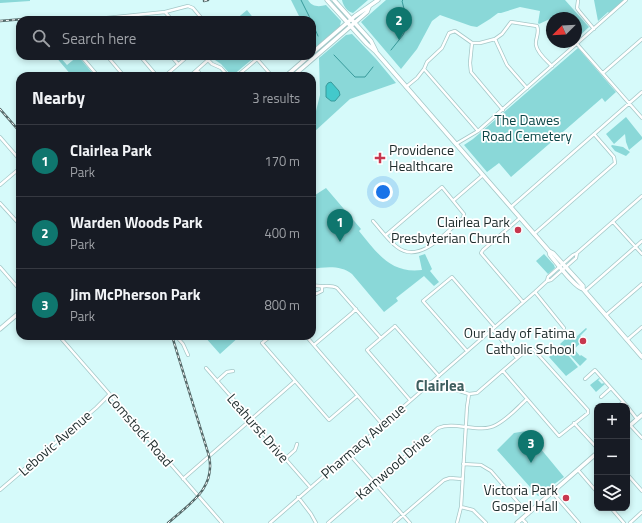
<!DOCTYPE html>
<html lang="en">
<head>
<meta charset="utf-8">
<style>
  :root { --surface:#171b24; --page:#242831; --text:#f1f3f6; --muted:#9ea1a6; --line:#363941; --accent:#0f766e }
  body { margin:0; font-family:"Titillium Web",sans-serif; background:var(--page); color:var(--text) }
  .controls { position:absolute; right:12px; bottom:12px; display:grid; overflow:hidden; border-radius:8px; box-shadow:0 2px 6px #0003 }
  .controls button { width:36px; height:36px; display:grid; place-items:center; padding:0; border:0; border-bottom:1px solid var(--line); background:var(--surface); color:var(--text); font:20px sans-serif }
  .compass { position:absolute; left:546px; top:12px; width:36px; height:36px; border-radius:50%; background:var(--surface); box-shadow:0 2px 6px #0003; rotate:246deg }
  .you { position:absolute; left:383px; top:192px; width:14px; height:14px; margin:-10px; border:3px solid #fff; border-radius:50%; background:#1a73e8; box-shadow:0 0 0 6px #1a73e833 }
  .badge { display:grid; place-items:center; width:26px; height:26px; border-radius:50%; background:var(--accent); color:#fff; font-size:13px; font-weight:700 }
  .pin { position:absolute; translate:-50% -33px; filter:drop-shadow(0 1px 2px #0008) }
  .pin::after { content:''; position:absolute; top:21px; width:14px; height:12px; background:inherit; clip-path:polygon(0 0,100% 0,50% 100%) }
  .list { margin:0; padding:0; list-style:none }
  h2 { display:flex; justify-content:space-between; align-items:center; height:52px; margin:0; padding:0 16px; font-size:17px }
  h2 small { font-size:13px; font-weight:400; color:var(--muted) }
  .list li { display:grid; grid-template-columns:26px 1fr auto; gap:12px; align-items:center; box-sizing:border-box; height:72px; padding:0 16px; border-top:1px solid var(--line) }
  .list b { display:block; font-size:15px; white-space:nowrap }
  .list p { margin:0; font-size:13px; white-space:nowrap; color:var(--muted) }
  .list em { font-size:13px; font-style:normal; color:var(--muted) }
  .icon { flex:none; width:22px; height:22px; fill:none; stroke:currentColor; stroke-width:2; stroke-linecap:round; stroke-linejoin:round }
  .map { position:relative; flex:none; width:642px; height:523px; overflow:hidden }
  .search { position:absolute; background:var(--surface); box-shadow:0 2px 6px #0003; left:16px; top:16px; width:300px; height:44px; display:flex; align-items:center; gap:10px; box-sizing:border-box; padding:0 14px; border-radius:12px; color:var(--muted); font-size:15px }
  .panel { position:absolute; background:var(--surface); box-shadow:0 2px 6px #0003; left:16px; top:72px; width:300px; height:268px; border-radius:12px }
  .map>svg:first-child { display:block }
</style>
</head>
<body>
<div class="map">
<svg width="642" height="523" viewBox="0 0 642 523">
  <rect width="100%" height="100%" fill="#d6fafa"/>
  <path fill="#8ad8d8" d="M0,0h30v1l-30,2z
    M291,0h17c4,7 11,7 18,5l15,16 -1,5 -24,21 -4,-4v-23h-12l-1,-4z
    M342,0h26l-15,13c-6,-1 -10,-8 -11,-13z
    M386,0h179l24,27 -13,12v-21l-22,-1 -15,7 -1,-1 2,-12 -20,-4 -19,6h-3l-8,6 -13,8 -6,-1 -31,-11 -8,6 -15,28 -16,20 -40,-47z
    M594,0h31l-15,14 -2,-2 -10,9z
    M247,10l8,10h-20z
    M352,34l24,25 20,24 -46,16 -36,33 -2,-5 8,-32 -1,-37 27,-23z
    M578,48l38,44 -11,10 -3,-4 -91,79 -12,-14 -12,9 -23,-27 9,-6z
    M55,56h4l8,9 11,-9 17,20h-23z
    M209,56h47l-24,20 -11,-12z
    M626,117l16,20v2l-13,11 -3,-8 -1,-8 -11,10 -8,-10z
    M612,145l11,2 7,5 -4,4 -11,-5 -4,-5z
    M326,188l35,41 -2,2c18,22 32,43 63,39l-3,-14 6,-2 7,15 -2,2 9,11 -5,4 -10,-10 -28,22 2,3 -14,11 -32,-38c-11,-9 -27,-7 -40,-5v-72z
    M544,254l10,11 1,3 -7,6 -12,-13z
    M586,328l1,1 -7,7 4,4 -10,9 6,7 1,-1 6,4 -7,7 -20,-22 12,-11 4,4z
    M204,336h10l9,4 6,-1 6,-3h5l-20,18z
    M561,347l17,20 -12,9 -17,-19z
    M599,378l1,1 -2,1 4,4 1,-1 2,1 -9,8 -6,-7z
    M526,431l38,46 -26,19 -41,-46 17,-17z"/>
  <path fill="#43c9cb" stroke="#389a9b" d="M331,82l8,9 1,4 -5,6h-4l-5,-4v-11l2,-3z"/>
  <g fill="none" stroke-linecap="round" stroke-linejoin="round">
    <path stroke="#389a9b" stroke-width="1" d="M301,0l10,20
      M312,22l6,14
      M391,50l12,-15 5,-11 -6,-23 1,-1
      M334,55l21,22h10l8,-10"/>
    <defs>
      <path id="minor" d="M578,1l-1,7 2,3 15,18
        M165,12l7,8
        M137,15l4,5
        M87,20l78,-8 23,-6 5,2 10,12
        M495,39l12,26 20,23
        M472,43l-2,20 1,9 32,38
        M577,44l65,74
        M81,56l17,20
        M107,56l17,20
        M140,56l17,20
        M171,56l7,8
        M204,56l8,8 9,4 7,8
        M424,69l54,62
        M197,70l5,6
        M603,73l39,-34
        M165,76l23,-20
        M190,76l18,-16
        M237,76l20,-17 15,17
        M406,87l11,-9 7,-9 3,-7 15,-14 7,-15 6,-2 17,12h8l15,-4 7,-5 9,-12 26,4c3,7 -2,12 -1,19 1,8 11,16 16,21
        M0,137l20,23
        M456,144l22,-13 148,-131
        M0,185l20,-17
        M454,200l29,-25
        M0,203l20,22
        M511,207l131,-115
        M520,218l-37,32 -2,3 42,49
        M373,221c8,9 15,19 24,26 23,18 49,-15 66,-29l1,-4 -22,-27 -56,48
        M613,222l29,32
        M534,234l81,-71 -1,-6 -20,-23
        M0,267l20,23
        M547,281l4,-1 25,-22 1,-5
        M312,285c9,3 18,-1 25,3l44,50
        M312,289l4,5 6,-3v-4
        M585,291l57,-50
        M535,292l29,36
        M606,315l36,-31
        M492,329l25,29
        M59,336l163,187
        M176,336l7,8 5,11
        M271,336l-9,7 67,77 28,-24
        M306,336l76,88
        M627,340l15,-13
        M314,345l38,-32 4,-4
        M467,351l-44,-50 29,-24 43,50
        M206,368l104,119
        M585,379l10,-9 32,36
        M217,381l10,-9 6,-1
        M431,382l38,12 8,-1 52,-45 5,2 54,60v3l-29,23 -56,-65
        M601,397l10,-9
        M410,400l-43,-50 27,-23 1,-1 44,50
        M619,406l4,-4
        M627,406l10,13
        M574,423l23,25
        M630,425l12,13
        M349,454l61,69
        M285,459l10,-9 2,-6
        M463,464l18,1 10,6 37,43
        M578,470l19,22
        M627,474l15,17
        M183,479l112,-98
        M0,490l96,-82 13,-13
        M552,492l27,31
        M298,497l13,17 5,9
        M461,507l12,3 13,13
        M611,508l13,15
        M522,519l4,4
        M270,523l265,-231 12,-11 1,-4 25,-22 4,-2 65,-57
        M328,523l110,-95c17,-7 42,6 58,-3 12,-6 22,-18 31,-26
        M394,523l50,-43 6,-2 12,1
        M457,523l4,-16 6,-100 2,-13
        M630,523l12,-11"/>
      <path id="major" d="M327,0l40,44 9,8 173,199 1,4c7,8 25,33 33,34
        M334,0l37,41 5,10
        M312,53l43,-37 23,-16
        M286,76l23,-20
        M293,76l74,-64 2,-5
        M549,251l4,2 30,33v3l59,68
        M0,329l20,-17
        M627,428l15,-13
        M517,523l80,-70"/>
    </defs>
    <use href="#minor" stroke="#a4c8c8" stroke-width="4"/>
    <use href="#major" stroke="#a4c8c8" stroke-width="5"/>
    <use href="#minor" stroke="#fff" stroke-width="2.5"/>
    <use href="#major" stroke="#fff" stroke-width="3.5"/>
    <defs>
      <path id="rail" d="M204,1l4,-1
        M0,21l24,-2
        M0,109l20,23
        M168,523c21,-19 48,-34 41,-67l-37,-120"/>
    </defs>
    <use href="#rail" stroke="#546969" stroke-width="2.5"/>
    <use href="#rail" stroke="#fff" stroke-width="1" stroke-dasharray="3" stroke-linecap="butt"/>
  </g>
  <g fill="#c7374e" stroke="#fff" stroke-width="1.5">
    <path d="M378 152h4v4h4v4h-4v4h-4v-4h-4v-4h4z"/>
    <circle cx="518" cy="230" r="4"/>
    <circle cx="583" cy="341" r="4"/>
    <circle cx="566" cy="498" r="4"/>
  </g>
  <g text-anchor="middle" stroke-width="3.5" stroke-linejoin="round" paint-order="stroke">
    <g font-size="14" fill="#0b4748" stroke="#fff">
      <text x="527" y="125">The Dawes<tspan x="527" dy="16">Road Cemetery</tspan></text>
    </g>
    <g font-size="14" fill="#1d2b2b" stroke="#fff" text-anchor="end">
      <text x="389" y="155" text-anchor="start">Providence<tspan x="389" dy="16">Healthcare</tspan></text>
      <text x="510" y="227">Clairlea Park<tspan x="510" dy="16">Presbyterian Church</tspan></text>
      <text x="575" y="338">Our Lady of Fatima<tspan x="575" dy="16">Catholic School</tspan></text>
      <text x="558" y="495">Victoria Park<tspan x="558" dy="16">Gospel Hall</tspan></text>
    </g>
    <g font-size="14" fill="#1d2b2b" stroke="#fff">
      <text transform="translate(258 428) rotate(49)" y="5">Leahurst Drive</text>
      <text transform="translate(140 430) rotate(49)" y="5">Comstock Road</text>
      <text transform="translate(363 441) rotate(-41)" y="5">Pharmacy Avenue</text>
      <text transform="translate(55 443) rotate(-41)" y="5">Lebovic Avenue</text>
      <text transform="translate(393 466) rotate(-41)" y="5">Karnwood Drive</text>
    </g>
    <g font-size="15" font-weight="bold" fill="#3e5e5f" stroke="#fff">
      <text x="440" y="391">Clairlea</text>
    </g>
  </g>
</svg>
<div class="controls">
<button>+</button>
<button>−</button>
<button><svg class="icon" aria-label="layers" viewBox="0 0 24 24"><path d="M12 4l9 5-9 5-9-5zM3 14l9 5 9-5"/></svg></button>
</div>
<svg class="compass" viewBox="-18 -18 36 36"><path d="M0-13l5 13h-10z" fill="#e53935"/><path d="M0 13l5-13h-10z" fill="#9ea1a6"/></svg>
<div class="you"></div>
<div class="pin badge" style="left:340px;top:242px">1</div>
<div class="pin badge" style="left:399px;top:40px">2</div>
<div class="pin badge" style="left:531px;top:463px">3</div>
<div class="search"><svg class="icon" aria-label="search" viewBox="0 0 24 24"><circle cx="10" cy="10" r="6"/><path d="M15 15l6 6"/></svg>Search here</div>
<section class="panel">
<h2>Nearby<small>3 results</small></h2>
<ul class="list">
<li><span class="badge">1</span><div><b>Clairlea Park</b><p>Park</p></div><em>170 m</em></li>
<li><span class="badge">2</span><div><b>Warden Woods Park</b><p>Park</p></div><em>400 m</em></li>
<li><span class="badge">3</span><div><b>Jim McPherson Park</b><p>Park</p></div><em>800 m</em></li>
</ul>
</section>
</div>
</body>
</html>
